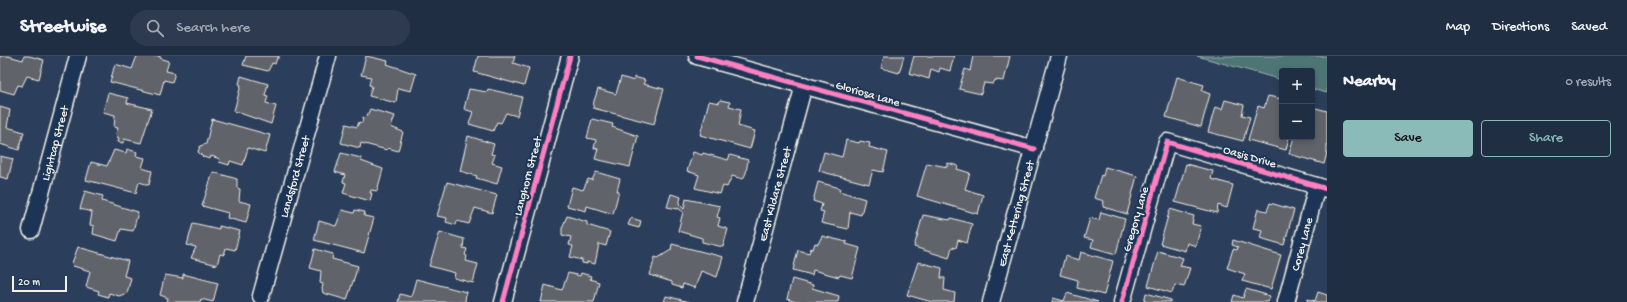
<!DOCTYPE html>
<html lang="en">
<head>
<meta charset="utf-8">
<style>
  :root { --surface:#202e44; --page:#2d3a4f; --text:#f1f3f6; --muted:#a2a8b2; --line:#3d4a5d; --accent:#8bbbb9 }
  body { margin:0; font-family:"Gochi Hand",sans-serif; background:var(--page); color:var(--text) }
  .controls { position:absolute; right:12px; top:12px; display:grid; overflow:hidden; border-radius:4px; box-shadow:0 2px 6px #0003 }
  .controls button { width:36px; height:36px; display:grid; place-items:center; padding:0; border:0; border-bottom:1px solid var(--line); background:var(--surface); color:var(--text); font:20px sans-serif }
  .scale { position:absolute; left:12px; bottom:10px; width:55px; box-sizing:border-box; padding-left:4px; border:2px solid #f4f1e8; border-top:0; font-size:11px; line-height:14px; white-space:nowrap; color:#f4f1e8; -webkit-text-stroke:3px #1d3557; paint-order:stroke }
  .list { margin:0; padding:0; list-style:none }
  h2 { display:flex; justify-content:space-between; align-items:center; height:52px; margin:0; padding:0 16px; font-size:17px }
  h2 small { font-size:13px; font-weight:400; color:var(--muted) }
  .actions { display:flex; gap:8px; padding:12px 16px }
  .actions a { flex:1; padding:9px 0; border:1px solid var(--accent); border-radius:4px; text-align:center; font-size:14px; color:var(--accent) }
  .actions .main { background:var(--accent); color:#111 }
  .icon { flex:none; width:22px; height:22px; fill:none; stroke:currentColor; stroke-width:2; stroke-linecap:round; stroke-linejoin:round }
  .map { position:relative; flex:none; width:1327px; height:246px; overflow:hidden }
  header { display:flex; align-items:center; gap:24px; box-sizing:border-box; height:56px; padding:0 20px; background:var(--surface); border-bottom:1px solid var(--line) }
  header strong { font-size:19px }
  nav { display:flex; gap:22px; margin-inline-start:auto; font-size:14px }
  .search { width:280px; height:36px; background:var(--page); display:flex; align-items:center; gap:10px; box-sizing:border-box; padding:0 14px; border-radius:22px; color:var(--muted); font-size:15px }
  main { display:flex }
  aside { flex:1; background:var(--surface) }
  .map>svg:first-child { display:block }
</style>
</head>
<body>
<header>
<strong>Streetwise</strong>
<div class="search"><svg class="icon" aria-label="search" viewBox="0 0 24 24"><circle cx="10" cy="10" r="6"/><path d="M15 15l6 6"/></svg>Search here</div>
<nav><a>Map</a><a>Directions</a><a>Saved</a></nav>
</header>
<main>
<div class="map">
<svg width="1327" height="246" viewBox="0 0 1327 246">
  <rect width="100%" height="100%" fill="#2b3e5b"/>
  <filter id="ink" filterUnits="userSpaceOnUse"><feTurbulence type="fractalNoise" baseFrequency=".025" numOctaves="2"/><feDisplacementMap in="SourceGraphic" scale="8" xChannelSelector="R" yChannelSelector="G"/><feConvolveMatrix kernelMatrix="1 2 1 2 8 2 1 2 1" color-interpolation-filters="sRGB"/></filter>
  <g filter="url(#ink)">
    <path fill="#4e7476" stroke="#a1b2af" d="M1197,0h130v37l-15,-4v-18h-30v9z"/>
    <path fill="#61646b" stroke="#f4f1e8" d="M0,0h8l15,4 1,-4h5l15,4 -5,19 -12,-3 -5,10 -4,-1 -4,9 -14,-4z
      M137,0h23v2l9,3 -3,10 9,2 -3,9 -8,-2 -4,15 -50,-13 5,-18 17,5z
      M246,0h33v2h-2l-2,6 -3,-1 -4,8 -25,-6z
      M366,0l22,5 -1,3 29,10 -5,17 -13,-3 -2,15 -27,-7 3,-10 -3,-1 2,-8 -10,-2z
      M478,0h37l-2,7 16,5 -5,18 -50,-14z
      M884,0h20l-5,17 -18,-5z
      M914,0h40l-4,15 -10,-3 -1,4 -8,-3 -2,10 -20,-6z
      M973,0h37l-6,25 -9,-1 -2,4 -9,-1 -3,11 -22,-5 6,-20 5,2z
      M241,20l27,8 -3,11 3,1 -2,7 10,3 -5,18 -37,-13 7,-26 -2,-1z
      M621,21l13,4v-4l11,3 -2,4 21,5 -10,35 -61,-16 1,-7 4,-12 18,5z
      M1177,21l27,8 -2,6 8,3 -9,33 -35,-10z
      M469,33l18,3 1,-3 34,8 -5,19 -11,-3 -5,10 -4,-1 -4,9 -24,-7 4,-12 -9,-3z
      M108,37l20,5 -1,5 25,6 -11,34 -17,-4 -1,4 -5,-1 1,-4 -2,-1 -1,-4 2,-5 -4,-1 1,-12 -12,-3z
      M1268,40l14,3v38h7l-3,13 -38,-10 10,-34 6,2z
      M720,44l10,2 -1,4 12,3 -3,17 17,5 -5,18 -50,-14 9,-34 10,2z
      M1225,44l19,5 -2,10 8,2 -7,24 -35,-9 7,-25 7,2z
      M0,51l10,3 -3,17 17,5 -5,18 -19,-6z
      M1312,51l15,4v42l-3,11 -35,-10 5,-17h18z
      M370,53l25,7 -4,11 12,5 -5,19 -10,-3 -1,2 -26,-7 -1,5 -19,-5 5,-19 11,3 2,-5 3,1 1,-6 3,1z
      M212,63l58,16 -5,18 -17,-5 -5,17 -13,-4 -1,4 -10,-3 1,-3 -9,-3 -1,3 -7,-2 -5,-5 2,-6 6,-2z
      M592,63l21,5 -1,3 26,9 -8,31 -35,-8 3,-10 -4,-1 2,-8 -9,-2z
      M468,80l26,8 -3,10 4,1 -3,8 10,3 -5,18 -21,-6 1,-2 -17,-5z
      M846,84l13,3 1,-2 10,2 -1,4 19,5 -5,20 -10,-2 -4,14 -50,-13 5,-19 18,5z
      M127,93l10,3 -1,4 9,2 -3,10 10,3 -3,14 -10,-3 -3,11 -50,-13 5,-18 16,4 7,-16 12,3z
      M693,96l9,3 1,-2 25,7 2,-5 18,5 -2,13 -3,6 -11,-3 -5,11 -4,-1 -3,8 -25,-6 4,-13 -12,-4z
      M341,97l20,5v3l22,8 -6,22 -6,-1 -1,3h2l-2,8 -27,-8 3,-10 -3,-1 2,-7 -10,-3z
      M0,100l13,3 -5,20 -8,-2z
      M927,107l20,4 1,-4 10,3 -1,3 13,4 -5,16 18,6 -5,19 -61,-18z
      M1186,108l27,7 -2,8 22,6 -6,23 -9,-3 -1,8 -42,-11z
      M1105,111l32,9 -10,38 -24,-7 1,-6 -10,-3 7,-23 2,1z
      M213,116l24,7v9l3,1 -1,12 12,3 -5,19 -19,-5 1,-5 -26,-7z
      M596,116l24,7 -3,12h2l-6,23 -26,-8 -1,5 -19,-5 5,-19 11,3 5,-11 4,1z
      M447,126l50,13 -5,18 -17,-5 -6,16 -12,-3 -1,4 -10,-3 1,-4 -10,-2z
      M818,126l22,6 -1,3 26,8 -4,16 -11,-3 -2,17 -27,-6 3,-11 -4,-1 2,-7 -9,-3z
      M85,135l18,5 -1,5 36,11 -5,19 -12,-2 -4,12 -24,-7 1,-8 -4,-1 2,-13 -12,-3z
      M671,138l10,3 -2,7 5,5 2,-10 34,7 -3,11 3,1 -2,8 10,3 -5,18 -21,-5v-4l-24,-7 5,-19 -5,-4v1l-11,-2z
      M1270,147l24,7 -10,35 -24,-7 2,-8 -9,-2 5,-19 9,2z
      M1170,153l24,7 -2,8 9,2 -5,20 -9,-3 -2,8 -25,-7z
      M342,154l12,3 1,-3 10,2 -1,4 10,2 -10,35 -50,-13 5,-19 17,5z
      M1101,156l24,7 -9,35 -25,-7 2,-7 -9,-2 6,-20 9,2z
      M923,159l27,5 1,-2 21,6 -5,19 -9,-3 -2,8 -4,-1 -3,11 -35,-11z
      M567,160l20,6v3l23,7 -4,14 -7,-2 -4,20 -8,-2v2l-5,-1v-3l-12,-3 3,-11 -4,-1 2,-8 -9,-2v-7z
      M631,162l10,3 -2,7 -11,-3z
      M193,167l26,6v-3l21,5 -5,19 -9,-2 -2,7 -4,-1 -3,11 -26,-7 5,-11 -9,-2z
      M440,176l24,7 -1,9 4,1 -2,6 2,1 -1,5 12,3 -5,19 -19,-5 1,-5 -26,-7z
      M822,180l25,6 -1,2 14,4 -8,30 -12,-3 -1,2 -26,-7 -1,5 -19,-5 5,-20 11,3 2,-5 2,1 2,-6 3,1z
      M1233,184l48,15 -10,34 -29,-8 3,-7 -18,-6 6,-19 4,1 1,-3 -6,-2z
      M672,188l51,13 -6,20 -16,-6 -6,17 -12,-4 -1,4 -10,-3v-3l-22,-7 5,-18 3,1 13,-8z
      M78,191l50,14 -4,15 7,2 -4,15 -8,3 -10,-3 -1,4 -10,-3 1,-3 -13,-4 4,-16 -17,-5 -1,-3z
      M315,193l18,5 -1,5 26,7 -11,34 -24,-7 -1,-4 1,-5 -3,-1 1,-12 -11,-3z
      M1158,195l25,7 -3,8 10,2 -6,19 -9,-2 -3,8 -24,-7z
      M1081,196l32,9 -9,34 -27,-7 1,-8 -18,-5 5,-19 14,4z
      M918,206l24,6 -1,10h4l-1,12 11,3 -1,9h-22l-25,-7z
      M568,217l12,3 1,-3 10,3 -1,3 9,3 -5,20h-53l4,-17 17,5z
      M183,218l35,9 -5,19 -12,-3 -1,3h-33l1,-4 -8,-3 5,-20 18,3z
      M416,223l50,13 -1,10h-67l2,-8 11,3z
      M792,223l21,6 -1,3 27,8 -1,6h-42l-9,-3z
      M1246,233l24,7 -2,6h-36l2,-7 9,3z
      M1318,236l9,3v7h-20l1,-3 7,2z
      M1067,237l31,9h-46l1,-4 11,3z
      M1146,237l25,7 -1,2h-26z
      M666,240l24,6h-26z"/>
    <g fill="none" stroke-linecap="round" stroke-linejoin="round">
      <defs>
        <g id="minor">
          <path d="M697,0l337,93"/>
          <path id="s1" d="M31,174l47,-174"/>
          <path id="s2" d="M261,240l67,-240"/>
          <path d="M503,246l67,-246"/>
          <path id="s3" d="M745,246l59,-217"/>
          <path id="s4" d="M991,246l68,-246"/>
          <path d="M1122,246l45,-160 160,47"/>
          <path id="s5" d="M1286,246l31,-116"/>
        </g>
      </defs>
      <use href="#minor" stroke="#f4f1e8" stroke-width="19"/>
      <use href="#minor" stroke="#1d3557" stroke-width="16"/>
      <defs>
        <path id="cycleway" d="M697,0l337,93
          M503,246l67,-246
          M1122,246l45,-160 160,47"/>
      </defs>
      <use href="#cycleway" stroke="#1d3557" stroke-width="8"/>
      <use href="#cycleway" stroke="#ff80c0" stroke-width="5"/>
    </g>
  </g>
  <g text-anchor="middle" stroke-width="4" stroke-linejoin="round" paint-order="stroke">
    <g font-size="12" fill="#f4f1e8" stroke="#1d3557">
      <text transform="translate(868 37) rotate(16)" y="4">Gloriosa Lane</text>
      <text dy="4" stroke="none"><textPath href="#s1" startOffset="90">Lightcap Street</textPath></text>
      <text transform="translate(1250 100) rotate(16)" y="4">Oasis Drive</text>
      <text dy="4" stroke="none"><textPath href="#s2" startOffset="124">Landsford Street</textPath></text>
      <text transform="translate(527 120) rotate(-75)" y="4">Langhorn Street</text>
      <text dy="4" stroke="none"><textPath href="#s3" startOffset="112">East Kildare Street</textPath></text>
      <text dy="4" stroke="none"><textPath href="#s4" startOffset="92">East Kettering Street</textPath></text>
      <text transform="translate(1135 163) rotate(-74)" y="4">Gregory Lane</text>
      <text dy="4" stroke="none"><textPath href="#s5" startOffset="60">Corey Lane</textPath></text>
    </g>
  </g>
</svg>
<div class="controls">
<button>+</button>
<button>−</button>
</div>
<div class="scale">20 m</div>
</div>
<aside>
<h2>Nearby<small>0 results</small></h2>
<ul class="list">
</ul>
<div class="actions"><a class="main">Save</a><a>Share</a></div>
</aside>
</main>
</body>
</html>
